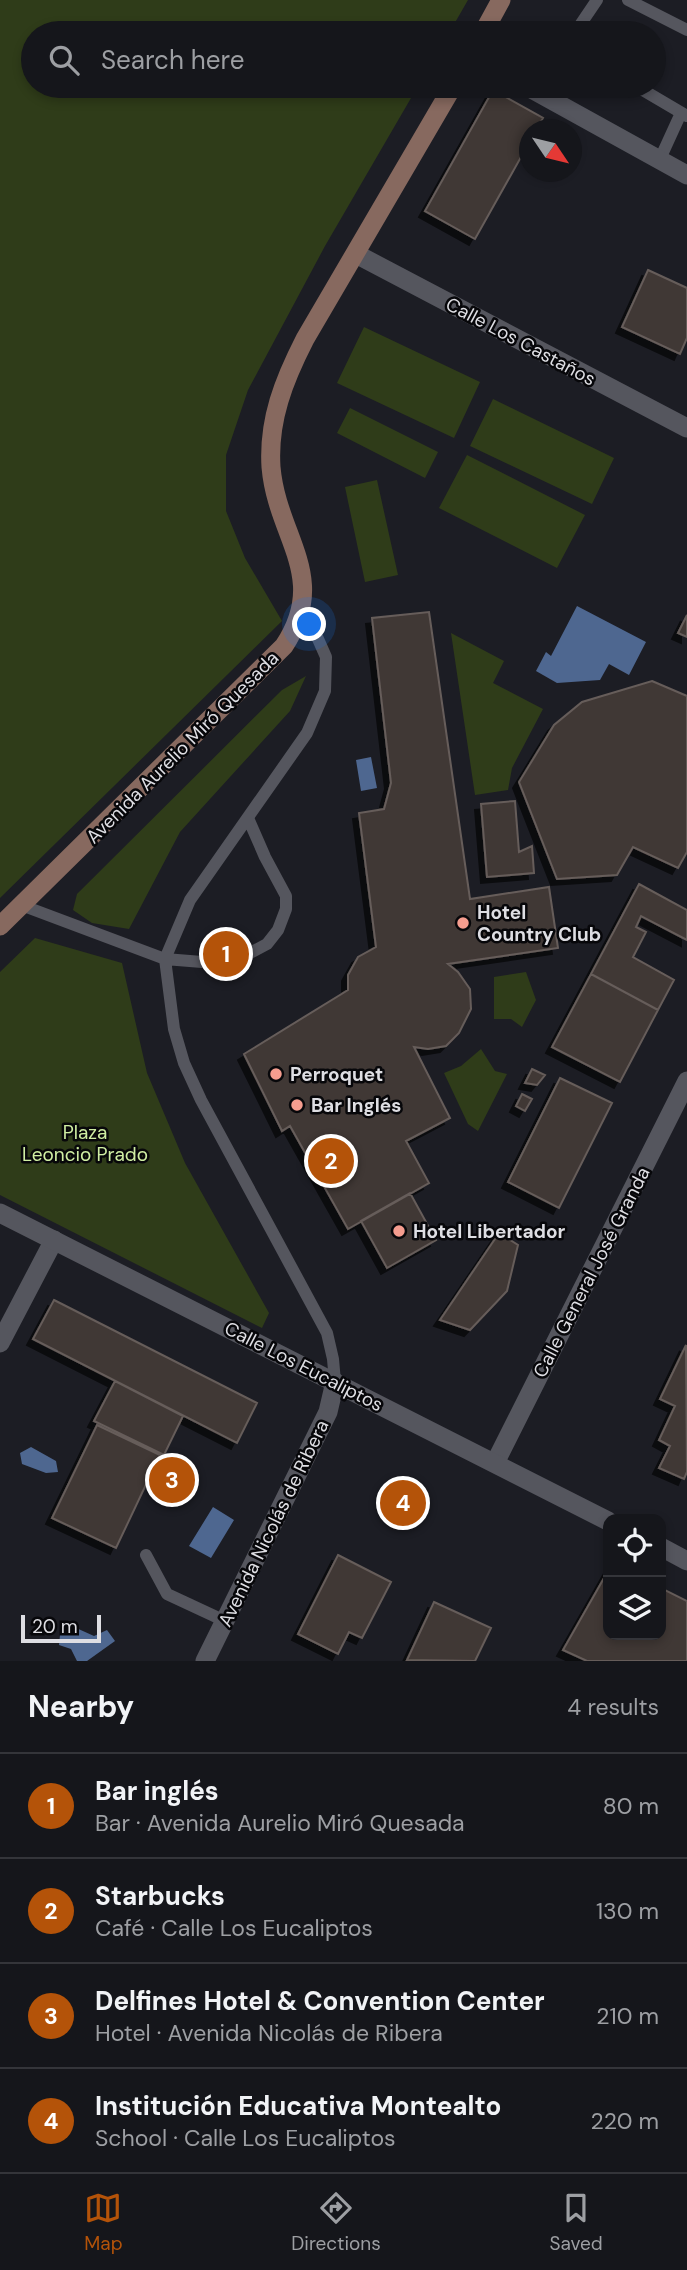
<!DOCTYPE html>
<html lang="en">
<head>
<meta charset="utf-8">
<style>
  :root { --surface:#15161b; --page:#222328; --text:#f1f3f6; --muted:#9d9fa3; --line:#34353a; --accent:#b45309 }
  body { margin:0; font-family:"DM Sans",sans-serif; background:var(--page); color:var(--text) }
  .controls { position:absolute; right:21px; bottom:21px; display:grid; overflow:hidden; border-radius:14px; box-shadow:0 4px 10px #0003 }
  .controls button { width:63px; height:63px; display:grid; place-items:center; padding:0; border:0; border-bottom:2px solid var(--line); background:var(--surface); color:var(--text); font:35px sans-serif }
  .compass { position:absolute; left:519px; top:119px; width:63px; height:63px; border-radius:50%; background:var(--surface); box-shadow:0 4px 10px #0003; rotate:125deg }
  .scale { position:absolute; left:21px; bottom:18px; width:80px; box-sizing:border-box; padding-left:7px; border:4px solid #dedee3; border-top:0; font-size:19px; line-height:24px; white-space:nowrap; color:#dedee3; -webkit-text-stroke:5px #07070a; paint-order:stroke }
  .you { position:absolute; left:310px; top:625px; width:24px; height:24px; margin:-18px; border:5px solid #fff; border-radius:50%; background:#1a73e8; box-shadow:0 0 0 10px #1a73e833 }
  .badge { display:grid; place-items:center; width:46px; height:46px; border-radius:50%; background:var(--accent); color:#fff; font-size:23px; font-weight:700 }
  .pin { position:absolute; translate:-50% -50%; border:4px solid #fff; box-shadow:0 2px 7px #0006 }
  .list { margin:0; padding:0; list-style:none }
  h2 { display:flex; justify-content:space-between; align-items:center; height:91px; margin:0; padding:0 28px; font-size:30px }
  h2 small { font-size:23px; font-weight:400; color:var(--muted) }
  .list li { display:grid; grid-template-columns:46px 1fr auto; gap:21px; align-items:center; box-sizing:border-box; height:105px; padding:0 28px; border-top:2px solid var(--line) }
  .list b { display:block; font-size:26px; white-space:nowrap }
  .list p { margin:0; font-size:23px; white-space:nowrap; color:var(--muted) }
  .list em { font-size:23px; font-style:normal; color:var(--muted) }
  .icon { flex:none; width:38px; height:38px; fill:none; stroke:currentColor; stroke-width:2; stroke-linecap:round; stroke-linejoin:round }
  .map { position:relative; flex:none; width:687px; height:1661px; overflow:hidden }
  .search { position:absolute; background:var(--surface); box-shadow:0 4px 10px #0003; left:21px; right:21px; top:21px; height:77px; display:flex; align-items:center; gap:18px; box-sizing:border-box; padding:0 24px; border-radius:38px; color:var(--muted); font-size:26px }
  .sheet { height:511px; background:var(--surface) }
  nav { display:flex; justify-content:space-around; align-items:center; box-sizing:border-box; height:98px; border-top:2px solid var(--line); background:var(--surface); font-size:19px; color:var(--muted) }
  nav a { display:grid; justify-items:center; gap:4px }
  nav .on { color:var(--accent) }
  .map>svg:first-child { display:block }
</style>
</head>
<body>
<div class="map">
<svg width="687" height="1661" viewBox="0 0 687 1661">
  <defs>
    <filter id="shadow"><feDropShadow dx="-6" dy="6" stdDeviation="0" flood-color="#0009"/></filter>
  </defs>
  <rect width="100%" height="100%" fill="#1c1d24"/>
  <path fill="#2f3c19" d="M0,0h468l-19,33h-416v53h385l-93,160 -77,144 -22,65v56l19,47 37,63 -282,277z
    M364,327l116,55 -26,56 -117,-55z
    M493,399l121,59 -22,46 -122,-58z
    M350,408l88,44 -13,26 -88,-45z
    M467,455l118,60 -28,53 -118,-60z
    M377,480l21,95 -33,7 -20,-95z
    M451,633l53,28 -11,22 50,26 -31,59 -4,22 -33,5z
    M306,676l-16,35 -110,121 -51,97 -37,-6 -19,-13 4,-16 205,-204z
    M35,938l87,25 25,110 38,90 84,150 -7,15 -262,-133v-223z
    M526,972l10,28 -14,27 -11,-8h-17v-42z
    M481,1049l14,22 12,3 -29,57 -10,-7 -24,-51 17,-7z"/>
  <path fill="#4e6790" d="M577,606l69,36 -17,33 -20,-11 -9,16 -43,3 -21,-12 10,-19 5,4z
    M371,757l6,31 -16,3 -5,-31z
    M31,1447l25,14 2,11 -12,1 -24,-9 -2,-11z
    M213,1507l21,13 -23,38 -22,-12z
    M74,1627l20,9 13,-6 8,11 -28,20h-10l-6,-12 -12,-4 1,-10z"/>
  <path fill="#413836" stroke="#665d5a" stroke-width="2" filter="url(#shadow)" d="M493,90l50,28 -7,12h-6v11l-55,98 -50,-28z
    M648,270l39,18v50l-7,16 -58,-27z
    M429,612l41,287 79,-12 9,61 -110,16 10,8 12,17 1,20 -12,24 -13,13 -18,3 -14,-2 36,71 -44,23 23,42 -81,46 -58,-103 -8,5 -38,-77 104,-64v-15l10,-18 18,-10 -17,-134 25,-4 7,-26 -19,-165z
    M687,615v22l-9,-4z
    M652,681l35,15v156l-9,16 -45,-21 -16,28 -60,4 -38,-97 35,-57 28,-23z
    M515,801l4,51 13,-6 2,27 -47,4 -6,-73z
    M639,884l48,26v30l-46,-24 -5,11 10,5 -13,25 41,23 -16,30 -67,-36z
    M591,974l67,36 -38,72 -68,-35z
    M532,1069l13,6 -8,10 -12,-2z
    M560,1078l52,25 -53,105 -51,-26z
    M522,1094l10,5 -7,12 -9,-5z
    M410,1193l26,47 -49,28 -26,-47z
    M499,1233l19,12 -11,46 -37,39 -30,-10z
    M54,1300l203,103 -20,40 -204,-104z
    M686,1345l1,127 -3,7 -25,-11 11,-22 -11,-6 16,-34 -15,-7z
    M115,1381l68,35 -19,39 -70,-34z
    M97,1425l63,30 -44,93 -64,-30z
    M338,1555l53,27 -29,56 -13,-6 -11,22 -40,-20z
    M608,1571v64h53v-47l26,13v60h-100l-24,-11z
    M434,1602l57,26 -16,33 -68,-1z"/>
  <g fill="none" stroke-linecap="round" stroke-linejoin="round">
    <path stroke="#55565e" stroke-width="12" d="M628,0l59,30
      M577,33l-1,-2 21,-31
      M636,86l51,30
      M660,159l21,-46
      M303,605l23,52 -1,34 -18,42 -117,167 -25,59 9,70 10,34 17,37 126,233 6,26 2,23
      M21,905l144,54 37,3 50,-10 15,-8 11,-14 8,-21v-13l-21,-39 -17,-39
      M146,1555l21,39 58,27"/>
    <path stroke="#55565e" stroke-width="19" d="M0,1343l54,-103
      M495,1463l192,-382"/>
    <path stroke="#55565e" stroke-width="19" d="M526,86l161,89
      M356,254l331,174
      M0,1213l608,308
      M661,1547l26,14
      M205,1661l123,-249 7,-30"/>
    <path stroke="#87695f" stroke-width="19" d="M483,33l18,-33
      M0,926l284,-280c46,-70 -7,-108 -13,-179 -3,-47 13,-87 34,-128l148,-253"/>
  </g>
  <g fill="#f59d8f" stroke="#07070a" stroke-width="2.5">
    <circle cx="463" cy="923" r="7"/>
    <circle cx="276" cy="1074" r="7"/>
    <circle cx="297" cy="1105" r="7"/>
    <circle cx="399" cy="1231" r="7"/>
  </g>
  <g text-anchor="middle" stroke-width="5" stroke-linejoin="round" paint-order="stroke">
    <g font-size="19" fill="#dedee3" stroke="#07070a">
      <text transform="translate(521 341) rotate(28)" y="7">Calle Los Castaños</text>
      <text transform="translate(182 747) rotate(-45)" y="7">Avenida Aurelio Miró Quesada</text>
      <text transform="translate(591 1272) rotate(-63)" y="7">Calle General José Granda</text>
      <text transform="translate(304 1366) rotate(27)" y="7">Calle Los Eucaliptos</text>
      <text transform="translate(273 1523) rotate(-64)" y="7">Avenida Nicolás de Ribera</text>
    </g>
    <g font-size="19" font-weight="bold" fill="#dedee3" stroke="#07070a" text-anchor="start">
      <text x="477" y="919">Hotel<tspan x="477" dy="22">Country Club</tspan></text>
      <text x="290" y="1081">Perroquet</text>
      <text x="311" y="1112">Bar Inglés</text>
      <text x="413" y="1238">Hotel Libertador</text>
    </g>
    <g font-size="19" fill="#d0eea3" stroke="#07070a">
      <text x="85" y="1139">Plaza<tspan x="85" dy="22">Leoncio Prado</tspan></text>
    </g>
  </g>
</svg>
<div class="controls">
<button><svg class="icon" aria-label="locate" viewBox="0 0 24 24"><circle cx="12" cy="12" r="6"/><path d="M12 2v4M12 18v4M2 12h4M18 12h4"/></svg></button>
<button><svg class="icon" aria-label="layers" viewBox="0 0 24 24"><path d="M12 4l9 5-9 5-9-5zM3 14l9 5 9-5"/></svg></button>
</div>
<svg class="compass" viewBox="-18 -18 36 36"><path d="M0-13l5 13h-10z" fill="#e53935"/><path d="M0 13l5-13h-10z" fill="#9d9fa3"/></svg>
<div class="scale">20 m</div>
<div class="you"></div>
<div class="pin badge" style="left:226px;top:954px">1</div>
<div class="pin badge" style="left:331px;top:1161px">2</div>
<div class="pin badge" style="left:172px;top:1480px">3</div>
<div class="pin badge" style="left:403px;top:1503px">4</div>
<div class="search"><svg class="icon" aria-label="search" viewBox="0 0 24 24"><circle cx="10" cy="10" r="6"/><path d="M15 15l6 6"/></svg>Search here</div>
</div>
<section class="sheet">
<h2>Nearby<small>4 results</small></h2>
<ul class="list">
<li><span class="badge">1</span><div><b>Bar inglés</b><p>Bar · Avenida Aurelio Miró Quesada</p></div><em>80 m</em></li>
<li><span class="badge">2</span><div><b>Starbucks</b><p>Café · Calle Los Eucaliptos</p></div><em>130 m</em></li>
<li><span class="badge">3</span><div><b>Delfines Hotel &amp; Convention Center</b><p>Hotel · Avenida Nicolás de Ribera</p></div><em>210 m</em></li>
<li><span class="badge">4</span><div><b>Institución Educativa Montealto</b><p>School · Calle Los Eucaliptos</p></div><em>220 m</em></li>
</ul>
</section>
<nav>
<a class="on"><svg class="icon" aria-label="map" viewBox="0 0 24 24"><path d="M3 6l6-2 6 2 6-2v14l-6 2-6-2-6 2zM9 4v14M15 6v14"/></svg>Map</a>
<a><svg class="icon" aria-label="directions" viewBox="0 0 24 24"><path d="M12 3l9 9-9 9-9-9zM9 14v-3h6M13 9l2 2-2 2"/></svg>Directions</a>
<a><svg class="icon" aria-label="saved" viewBox="0 0 24 24"><path d="M7 4h10v16l-5-4-5 4z"/></svg>Saved</a>
</nav>
</body>
</html>
